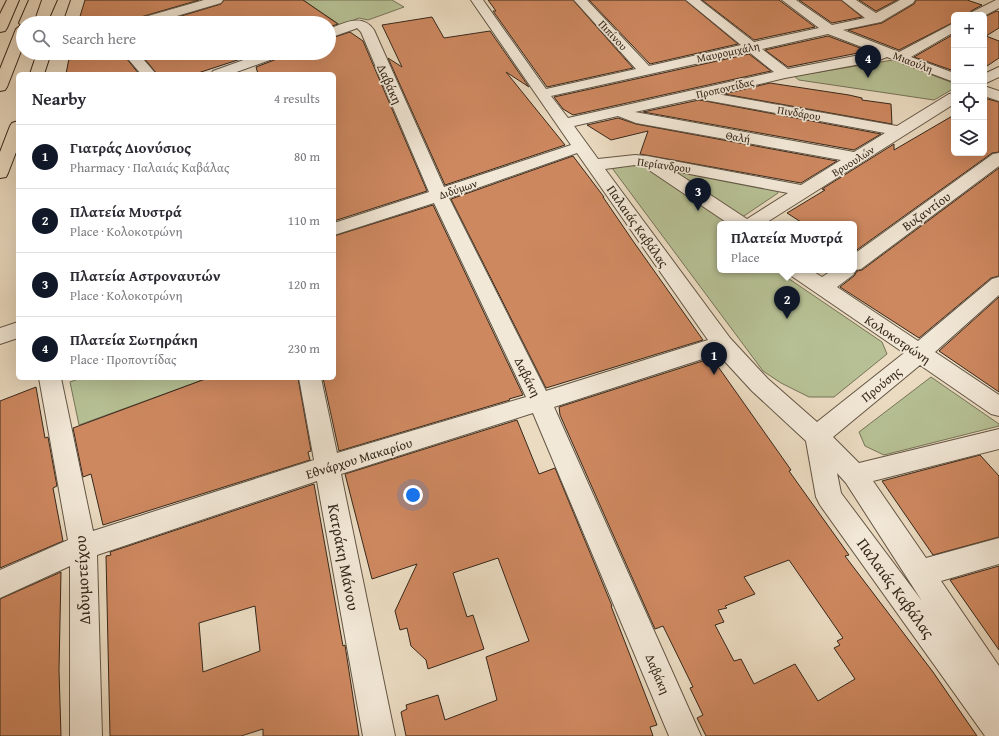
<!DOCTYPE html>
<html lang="en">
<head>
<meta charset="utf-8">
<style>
  :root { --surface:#fff; --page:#f7f7f7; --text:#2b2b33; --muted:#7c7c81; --line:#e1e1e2; --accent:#111827 }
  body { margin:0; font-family:"Gentium Book Plus",serif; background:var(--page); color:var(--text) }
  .controls { position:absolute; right:12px; top:12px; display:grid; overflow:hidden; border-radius:6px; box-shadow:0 4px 16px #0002 }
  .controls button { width:36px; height:36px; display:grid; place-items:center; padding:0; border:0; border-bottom:1px solid var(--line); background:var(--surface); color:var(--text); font:20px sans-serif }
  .you { position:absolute; left:413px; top:495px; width:14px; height:14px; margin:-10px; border:3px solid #fff; border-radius:50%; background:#1a73e8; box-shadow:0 0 0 6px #1a73e833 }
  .badge { display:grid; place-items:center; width:26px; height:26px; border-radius:50%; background:var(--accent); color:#fff; font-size:13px; font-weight:700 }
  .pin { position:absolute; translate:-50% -33px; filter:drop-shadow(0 1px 2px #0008) }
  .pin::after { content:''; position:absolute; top:21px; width:14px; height:12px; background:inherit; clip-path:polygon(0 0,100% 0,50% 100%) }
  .popup { position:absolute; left:717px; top:221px; width:140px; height:52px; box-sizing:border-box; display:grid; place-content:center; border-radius:6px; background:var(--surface); filter:drop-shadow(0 1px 3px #0005); font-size:13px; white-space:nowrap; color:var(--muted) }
  .popup b { font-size:15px; color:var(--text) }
  .popup::after { content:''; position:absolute; left:50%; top:100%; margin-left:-8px; border:8px solid transparent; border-top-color:var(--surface) }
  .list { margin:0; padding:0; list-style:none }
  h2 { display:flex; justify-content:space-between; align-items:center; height:52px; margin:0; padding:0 16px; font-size:17px }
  h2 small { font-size:13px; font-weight:400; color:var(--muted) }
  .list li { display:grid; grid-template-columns:26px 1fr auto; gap:12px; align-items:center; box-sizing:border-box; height:64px; padding:0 16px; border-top:1px solid var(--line) }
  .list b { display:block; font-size:15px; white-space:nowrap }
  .list p { margin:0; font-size:13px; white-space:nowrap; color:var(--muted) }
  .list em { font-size:13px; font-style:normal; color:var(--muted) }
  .icon { flex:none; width:22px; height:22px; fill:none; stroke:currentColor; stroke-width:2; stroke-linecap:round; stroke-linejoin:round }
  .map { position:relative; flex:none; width:999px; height:736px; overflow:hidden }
  .search { position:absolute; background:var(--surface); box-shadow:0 4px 16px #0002; left:16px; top:16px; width:320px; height:44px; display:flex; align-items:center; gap:10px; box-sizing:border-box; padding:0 14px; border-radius:22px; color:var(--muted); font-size:15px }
  .panel { position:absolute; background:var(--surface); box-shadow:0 4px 16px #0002; left:16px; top:72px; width:320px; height:308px; border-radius:6px }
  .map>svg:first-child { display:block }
</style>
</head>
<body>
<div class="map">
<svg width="999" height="736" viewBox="0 0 999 736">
  <rect width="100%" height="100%" fill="#ebdbc1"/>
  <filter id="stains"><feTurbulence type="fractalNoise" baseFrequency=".005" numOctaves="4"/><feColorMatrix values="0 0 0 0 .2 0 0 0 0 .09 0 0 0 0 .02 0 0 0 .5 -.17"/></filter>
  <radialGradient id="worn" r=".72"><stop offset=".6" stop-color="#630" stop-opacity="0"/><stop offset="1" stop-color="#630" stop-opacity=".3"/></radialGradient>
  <path fill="#b6c094" stroke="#767458" d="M303,0h89l12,7 -36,13 -9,-2 -19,7z
    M893,60l60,23v6l-19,11 -135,-20 -5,-4z
    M643,162l134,27 1,4 -46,31h-12v46h56l106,72 5,12 -53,43h-25l-28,-14 -18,-12 -151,-203z
    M931,377l68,47v2l-115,29 -19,-9 -6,-14z
    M81,378h118l1,3 -121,44 -9,-43z"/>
  <path fill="#ce8860" stroke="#36281b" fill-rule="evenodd" d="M85,0h114l-65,19 -3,4h-53z
    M224,0h79l35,24 -9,3v-4h-171l63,-19z
    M488,0h85l60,68 -86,19 -54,-76h3z
    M589,0h96l53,44 -88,20z
    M702,0h77l36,27 -61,13z
    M799,0h42l21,17 -30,6z
    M859,0h38l-21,11z
    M916,0h51l15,5 -11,6 -1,4h-16v7l-55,28 -51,-20 34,-7 32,-19z
    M997,11l2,1v16l-13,8 13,5v17l-15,10v-51z
    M432,17l12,21 46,-7 39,56 -23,-15 59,73 -120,40 -57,-127 14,9 -20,-42z
    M350,32l13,9 64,150 -93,30v-147h-76l-2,-7 26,-10 2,-4h45v-14z
    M954,34v37l-40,-14z
    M828,36l40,15 -80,16 -23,-17z
    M70,53h52l17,21h-73z
    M140,53h119l-64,21h-38z
    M749,54l22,17 -198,44 -10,-6 -9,-12z
    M770,83l79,12 13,3v2l29,4 1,20 -168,-30z
    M984,98l15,4v50l-7,1 -138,99v-28h-50l-17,-11 38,-23 -3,-1 72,-45v6l60,-35v38h30z
    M699,100l6,1 176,33 -27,16 -211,-38z
    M618,118l18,6 201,37 -36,22 -161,-29 8,-23 -37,9 -24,-15z
    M573,156l31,41h-1l30,44 70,99 -157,48 -95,-189z
    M999,168v108l-8,2 -72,60 -79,-51 14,-11 3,-5 5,-1z
    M433,205l90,190 -14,4 1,1 -171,51 -16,-73h11v-142z
    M999,297v95l-60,-41z
    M712,358l79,112 -2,1 60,84 -4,1 88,116 44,64h-271l-9,-18 6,-3 -13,-27 3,-1 -30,-61 -8,3 -95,-214 -1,-8zM789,560l54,78 -6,3 3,4 -6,3 21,31 -37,22 -23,-37 -41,20 -13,-25 -7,2 -19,-36 9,-3 -6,-12 9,-2 -2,-2 30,-12 -11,-17z
    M208,378h90l13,73 -3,1 2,8 -207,65 -12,-51 -8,3 -10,-49z
    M36,387l9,51 3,-1 9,49 -4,2 10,53 -63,27v-167z
    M517,420l22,54 16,-6 57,138h-1l46,119 -7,2 3,9h-247l-5,-24 6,-3 -1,-4 32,-10 7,25 52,-20 -11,-43 43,-16 -31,-83 -45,15 14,44 6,-2 11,34 -56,20 -2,-9 -15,-14 -4,-18 -7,2 -5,-19 22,-47 -45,15 -27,-105z
    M980,455l19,21v61l-66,18 -51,-74z
    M314,484l29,162 2,-1 14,91h-96v-7l-22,7h-131l-4,-180 5,-1 -1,-3zM255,606l5,45 -57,21 -4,-49z
    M999,566v84l-49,-70z
    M61,572l-2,98 2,66h-61v-137z"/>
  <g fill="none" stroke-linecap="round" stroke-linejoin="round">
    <defs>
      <path id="minor" d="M204,0h19l-2,3 -68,20h-21l2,-3z
        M471,0h12l63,89 90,-20 -62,-69h13l62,66 92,-21 -55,-45h14l54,42 65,-14 -37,-28h14l36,25 33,-7 -23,-18h14l20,13 24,-13h15l-2,3 -32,19 -38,8 56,22 55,-29v9l-43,25 43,16v9l-67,-25 -10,4 -92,17 -68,16 180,32 52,-32 5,-1v11l-190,120h-35l-80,-54 -2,-4 -12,-1 -30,4 125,169 38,41 49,43 87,-69 -114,-78 -3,-5h24l11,7 11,-7h21v-16l139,-100 6,-1v13l-138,103 -5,1 -3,5 -16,12 81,54 74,-62 7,-2v18l-64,57 64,43v21l-8,-2 -71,-49 -87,72 26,26 140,-34v20l-126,32 53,77 73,-20v26l-58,17 58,85v70h-14l-165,-231 -4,-8 -10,-56 -54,-50 -34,-37 -164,53 147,329h-32l-136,-323 -192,61 54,262h-32l-46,-255 -220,74 5,181h-32v-170l-70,32v-28l68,-30 -29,-162h22l32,153 221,-71 -15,-82h22l16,75 189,-56 -92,-194 -100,32v-12l95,-31 -68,-160 -4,-4 -2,1 -26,9v-9c15,-6 33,-16 45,1l70,157 127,-42zM828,34l47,18 -87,17 -26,-20zM749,52l25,20 -206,46 -17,-22zM699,98l6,2 180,33 -31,19 -219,-40zM618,116l18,7 205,37 -40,25 -154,-29 -12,-1 -37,4 -24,-33zM577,153l131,187 -162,51 -97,-193zM674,171l114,22 -41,26zM837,473l9,10 76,118 -81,-108z
        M996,0h3v8l-15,8v-1h-13l1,-3z
        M123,53h15l18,21h-15z
        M263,53h20l-2,3 -50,18h-20l2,-3z
        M999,67v10l-15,7v-10z
        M984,86l15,5v10l-15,-5z
        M18,322v16l-18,6v-16z"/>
      <path id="major" d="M58,0h12l-8,23h-14z
        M37,53h14l-7,21h-14z
        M18,121v26l-10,26 -2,4 -6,1v-26l10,-26 2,-3z"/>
      <path id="highway" d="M7,0h12l-12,28 -2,3 -5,1v-18z
        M29,0h12l-8,23h-10v23l-16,41 -2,3 -5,1v-22l16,-40 5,-4 -2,-2z"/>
    </defs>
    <use href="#minor" stroke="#635544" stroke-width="2"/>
    <use href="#major" stroke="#36281b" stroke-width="2"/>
    <use href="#highway" stroke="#36281b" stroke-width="2"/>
    <use href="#minor" fill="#f2e8d7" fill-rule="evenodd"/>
    <use href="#major" fill="#ebdbc1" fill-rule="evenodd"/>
    <use href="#highway" fill="#ebdbc1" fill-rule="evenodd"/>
  </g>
  <g text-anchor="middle" stroke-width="3.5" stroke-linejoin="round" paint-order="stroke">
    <g font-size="11" fill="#36281b" stroke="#f2e8d7">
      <text transform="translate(613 35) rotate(47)" y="4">Πιπίνου</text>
      <text transform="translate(728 52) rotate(-12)" y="4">Μαυρομιχάλη</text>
      <text transform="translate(913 62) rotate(21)" y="4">Μιαούλη</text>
      <text transform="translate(725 88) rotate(-13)" y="4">Προποντίδας</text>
      <text transform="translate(799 113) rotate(10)" y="4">Πινδάρου</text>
      <text transform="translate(738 137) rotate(10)" y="4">Θαλή</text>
      <text transform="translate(853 161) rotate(-32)" y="4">Βρυουλών</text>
      <text transform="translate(664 165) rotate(8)" y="4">Περίανδρου</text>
      <text transform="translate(458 189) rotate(-19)" y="4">Διδύμων</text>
    </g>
    <g font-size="13" fill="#36281b" stroke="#f2e8d7">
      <text transform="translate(390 84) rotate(66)" y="5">Δαβάκη</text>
      <text transform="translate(926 211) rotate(-36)" y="5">Βυζαντίου</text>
      <text transform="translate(638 226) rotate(55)" y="5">Παλαιάς Καβάλας</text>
      <text transform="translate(898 339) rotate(34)" y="5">Κολοκοτρώνη</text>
      <text transform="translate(528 377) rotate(64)" y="5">Δαβάκη</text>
      <text transform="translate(881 384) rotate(-39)" y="5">Προύσης</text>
      <text transform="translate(359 458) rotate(-17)" y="5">Εθνάρχου Μακαρίου</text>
      <text transform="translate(658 674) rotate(67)" y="5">Δαβάκη</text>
    </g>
    <g font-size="16" fill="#36281b" stroke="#f2e8d7">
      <text transform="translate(344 557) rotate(79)" y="6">Κατράκη Μάνου</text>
      <text transform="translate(82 580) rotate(-93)" y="6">Διδυμοτείχου</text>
      <text transform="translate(896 588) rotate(54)" y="6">Παλαιάς Καβάλας</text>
    </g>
  </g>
  <rect width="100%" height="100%" filter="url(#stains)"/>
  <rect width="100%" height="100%" fill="url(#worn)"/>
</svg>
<div class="controls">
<button>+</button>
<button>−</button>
<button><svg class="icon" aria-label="locate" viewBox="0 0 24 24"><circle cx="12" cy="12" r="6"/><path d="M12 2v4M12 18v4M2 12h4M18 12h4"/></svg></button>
<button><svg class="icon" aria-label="layers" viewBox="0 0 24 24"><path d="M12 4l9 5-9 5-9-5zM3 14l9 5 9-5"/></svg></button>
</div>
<div class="you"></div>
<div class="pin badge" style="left:714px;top:375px">1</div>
<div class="pin badge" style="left:787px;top:319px">2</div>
<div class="popup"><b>Πλατεία Μυστρά</b>Place</div>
<div class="pin badge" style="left:698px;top:211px">3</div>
<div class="pin badge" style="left:868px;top:78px">4</div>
<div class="search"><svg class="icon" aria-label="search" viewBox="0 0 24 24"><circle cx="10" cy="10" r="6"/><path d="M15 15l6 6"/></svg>Search here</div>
<section class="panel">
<h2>Nearby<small>4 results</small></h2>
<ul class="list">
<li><span class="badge">1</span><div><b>Γιατράς Διονύσιος</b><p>Pharmacy · Παλαιάς Καβάλας</p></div><em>80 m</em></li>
<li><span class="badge">2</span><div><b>Πλατεία Μυστρά</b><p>Place · Κολοκοτρώνη</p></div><em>110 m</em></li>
<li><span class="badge">3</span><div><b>Πλατεία Αστροναυτών</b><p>Place · Κολοκοτρώνη</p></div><em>120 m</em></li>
<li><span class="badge">4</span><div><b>Πλατεία Σωτηράκη</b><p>Place · Προποντίδας</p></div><em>230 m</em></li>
</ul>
</section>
</div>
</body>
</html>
